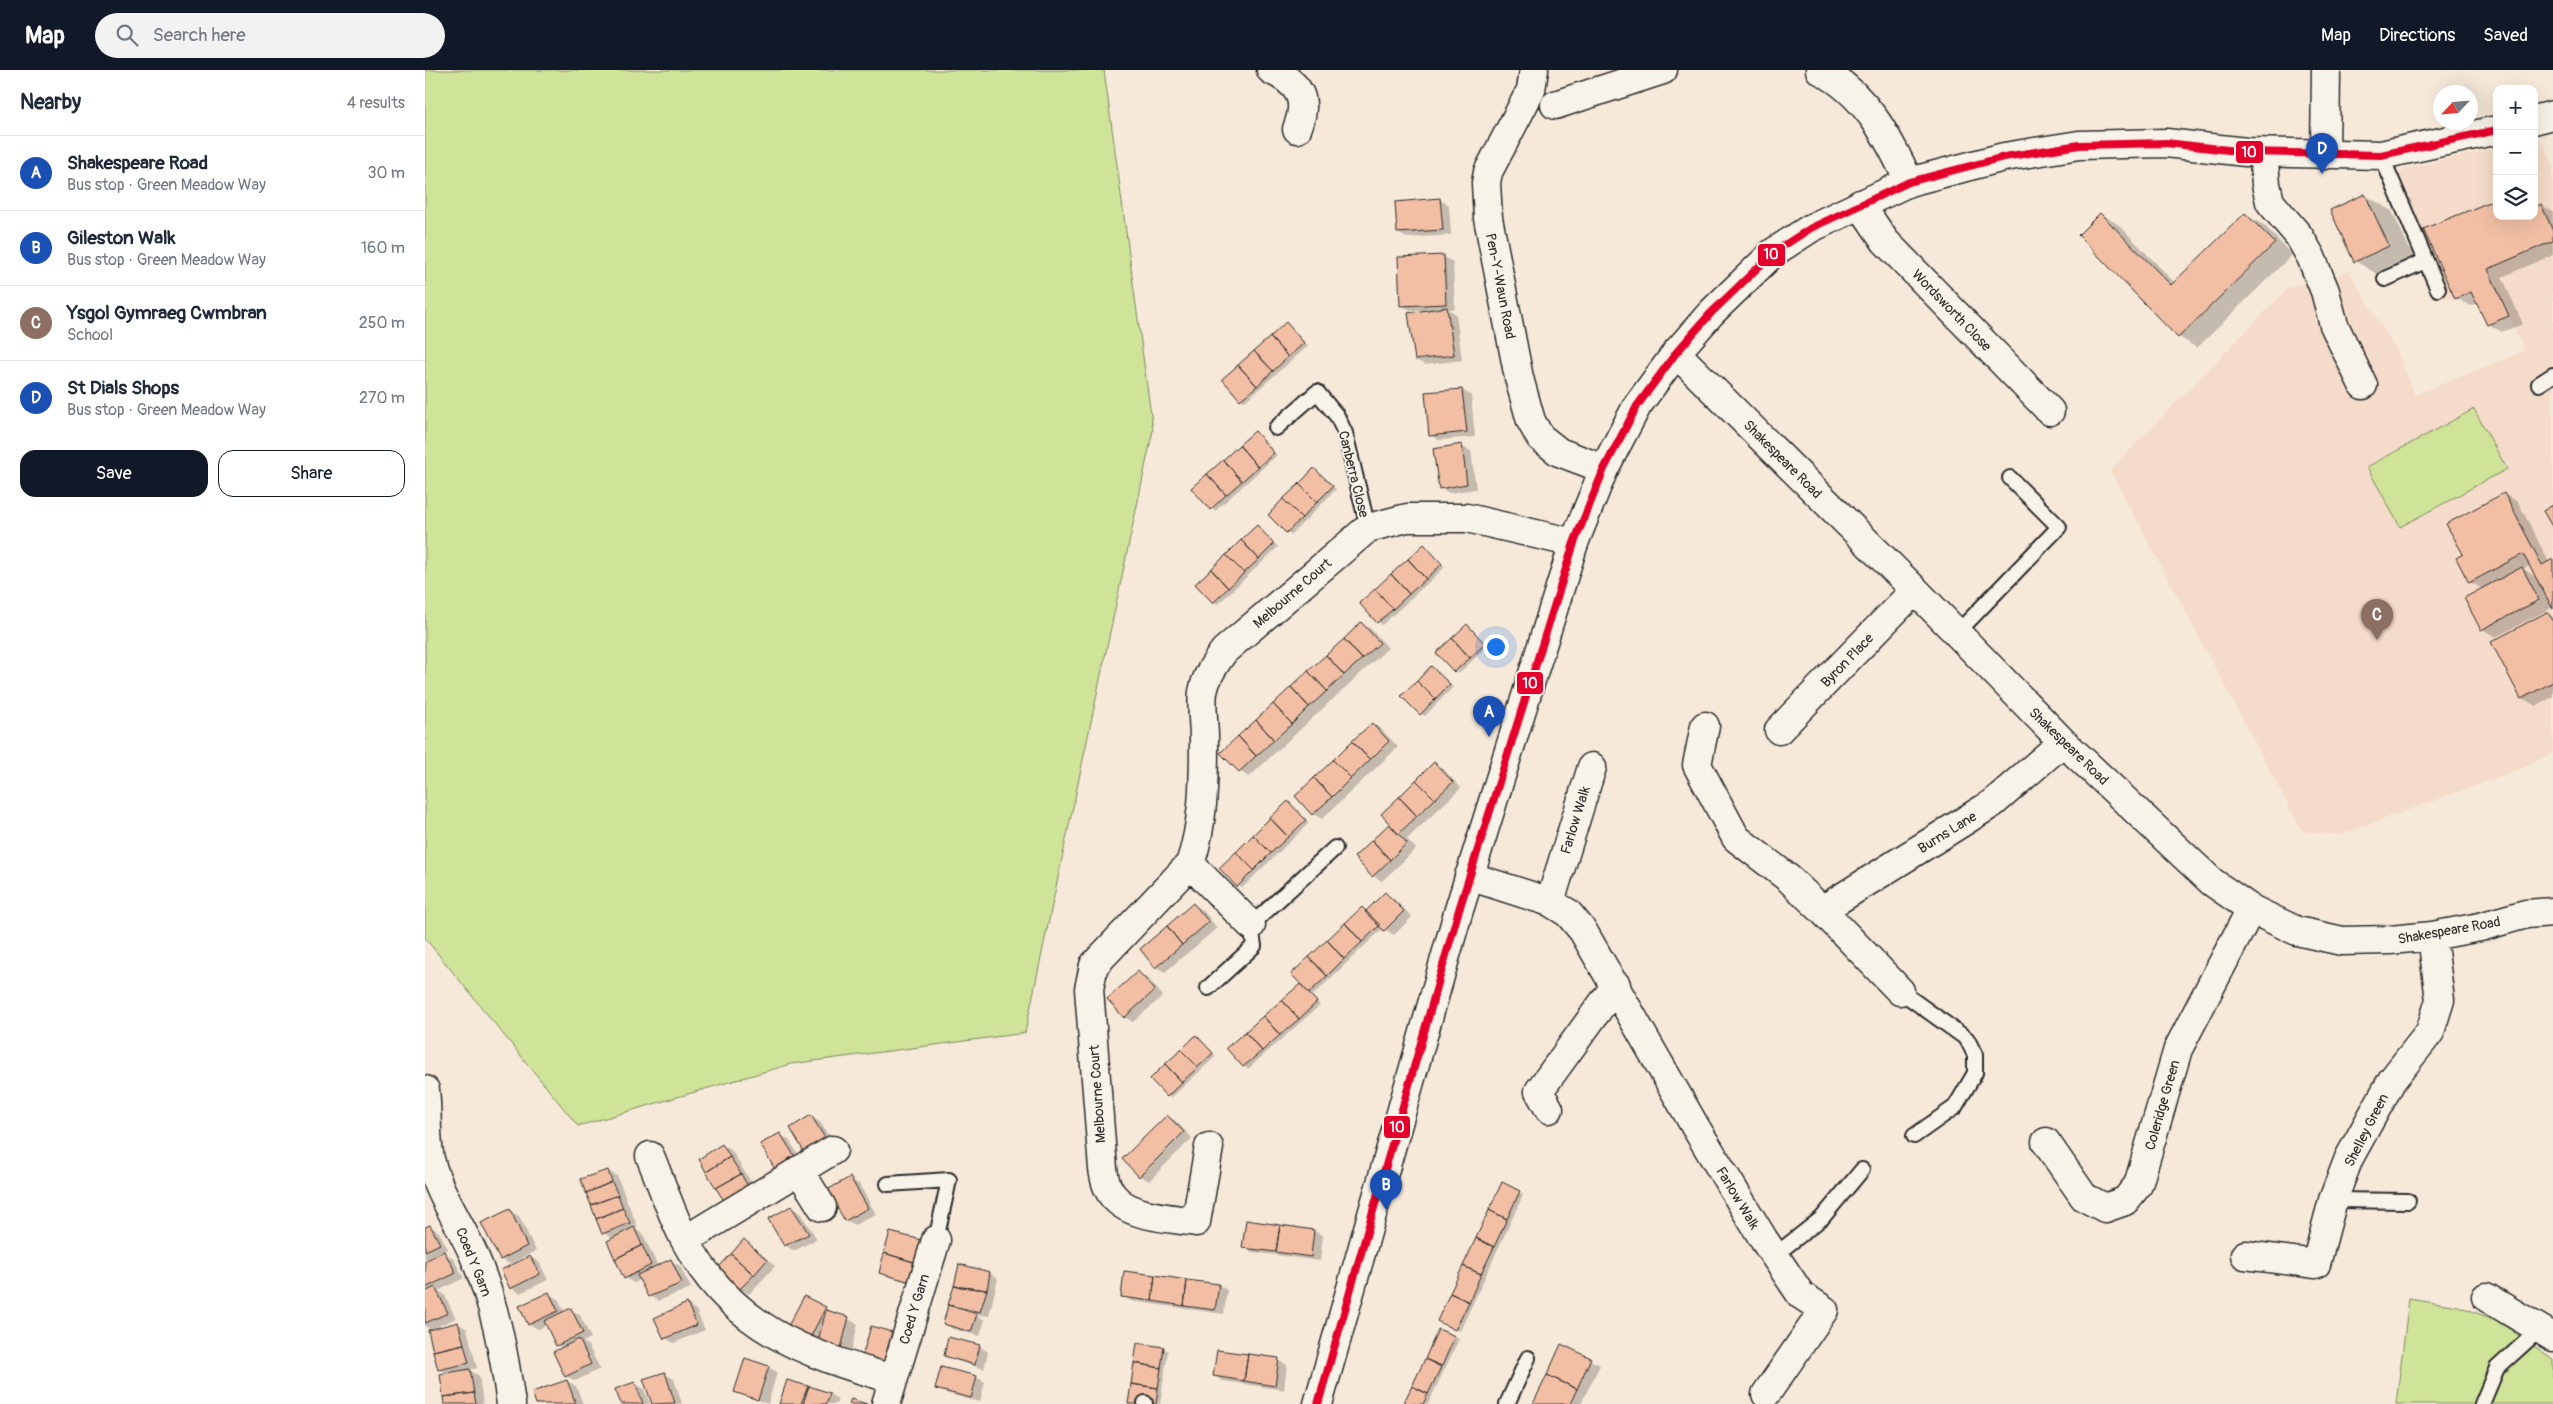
<!DOCTYPE html>
<html lang="en">
<head>
<meta charset="utf-8">
<style>
  :root { --surface:#fff; --page:#f2f2f3; --text:#1f2937; --muted:#747a83; --line:#e0e1e3; --accent:#111827 }
  body { margin:0; font-family:Pangolin,sans-serif; background:var(--page); color:var(--text) }
  .controls { position:absolute; right:15px; top:15px; display:grid; overflow:hidden; border-radius:10px; box-shadow:0 5px 20px #0002 }
  .controls button { width:45px; height:45px; display:grid; place-items:center; padding:0; border:0; border-bottom:1px solid var(--line); background:var(--surface); color:var(--text); font:25px sans-serif }
  .compass { position:absolute; left:2008px; top:15px; width:45px; height:45px; border-radius:50%; background:var(--surface); box-shadow:0 5px 20px #0002; rotate:244deg }
  .you { position:absolute; left:1070px; top:576px; width:18px; height:18px; margin:-12px; border:4px solid #fff; border-radius:50%; background:#1a73e8; box-shadow:0 0 0 8px #1a73e833 }
  .badge { display:grid; place-items:center; width:32px; height:32px; border-radius:50%; background:var(--accent); color:#fff; font-size:16px; font-weight:700 }
  .pin { position:absolute; translate:-50% -41px; filter:drop-shadow(0 1px 2px #0008) }
  .pin::after { content:''; position:absolute; top:26px; width:18px; height:15px; background:inherit; clip-path:polygon(0 0,100% 0,50% 100%) }
  .list { margin:0; padding:0; list-style:none }
  h2 { display:flex; justify-content:space-between; align-items:center; height:65px; margin:0; padding:0 20px; font-size:21px }
  h2 small { font-size:16px; font-weight:400; color:var(--muted) }
  .list li { display:grid; grid-template-columns:32px 1fr auto; gap:15px; align-items:center; box-sizing:border-box; height:75px; padding:0 20px; border-top:1px solid var(--line) }
  .list b { display:block; font-size:19px; white-space:nowrap }
  .list p { margin:0; font-size:16px; white-space:nowrap; color:var(--muted) }
  .list em { font-size:16px; font-style:normal; color:var(--muted) }
  .actions { display:flex; gap:10px; padding:15px 20px }
  .actions a { flex:1; padding:11px 0; border:1px solid var(--accent); border-radius:15px; text-align:center; font-size:18px; color:var(--accent) }
  .actions .main { background:var(--accent); color:#fff }
  .icon { flex:none; width:28px; height:28px; fill:none; stroke:currentColor; stroke-width:2; stroke-linecap:round; stroke-linejoin:round }
  .map { position:relative; flex:none; width:2128px; height:1334px; overflow:hidden }
  header { display:flex; align-items:center; gap:30px; box-sizing:border-box; height:70px; padding:0 25px; background:var(--accent); color:#fff }
  header strong { font-size:24px }
  nav { display:flex; gap:28px; margin-inline-start:auto; font-size:18px }
  .search { width:350px; height:45px; background:var(--page); display:flex; align-items:center; gap:12px; box-sizing:border-box; padding:0 18px; border-radius:28px; color:var(--muted); font-size:19px }
  main { display:flex }
  aside { flex:1; background:var(--surface) }
  .map>svg:first-child { display:block }
</style>
</head>
<body>
<header>
<strong>Map</strong>
<div class="search"><svg class="icon" aria-label="search" viewBox="0 0 24 24"><circle cx="10" cy="10" r="6"/><path d="M15 15l6 6"/></svg>Search here</div>
<nav><a>Map</a><a>Directions</a><a>Saved</a></nav>
</header>
<main>
<aside>
<h2>Nearby<small>4 results</small></h2>
<ul class="list">
<li><span class="badge" style="background:#1a4fb4">A</span><div><b>Shakespeare Road</b><p>Bus stop · Green Meadow Way</p></div><em>30 m</em></li>
<li><span class="badge" style="background:#1a4fb4">B</span><div><b>Gileston Walk</b><p>Bus stop · Green Meadow Way</p></div><em>160 m</em></li>
<li><span class="badge" style="background:#8d6e63">C</span><div><b>Ysgol Gymraeg Cwmbran</b><p>School</p></div><em>250 m</em></li>
<li><span class="badge" style="background:#1a4fb4">D</span><div><b>St Dials Shops</b><p>Bus stop · Green Meadow Way</p></div><em>270 m</em></li>
</ul>
<div class="actions"><a class="main">Save</a><a>Share</a></div>
</aside>
<div class="map">
<svg width="2128" height="1334" viewBox="0 0 2128 1334">
  <rect width="100%" height="100%" fill="#f6e9da"/>
  <filter id="ink" filterUnits="userSpaceOnUse"><feTurbulence type="fractalNoise" baseFrequency=".02" numOctaves="2"/><feDisplacementMap in="SourceGraphic" scale="10" xChannelSelector="R" yChannelSelector="G"/><feConvolveMatrix kernelMatrix="1 2 1 2 8 2 1 2 1" color-interpolation-filters="sRGB"/></filter>
  <g filter="url(#ink)">
    <path fill="#f5dcca" d="M2109,72l9,2 10,20v589l-35,17 -178,65 -38,-4 -192,-361 178,-182 61,-17 50,84 16,40 109,-44 -15,-34 -22,8 -16,-33 -16,7 -16,-1 -49,-104 9,-21 7,-5 91,-20v68h37z"/>
    <path fill="#cfe499" stroke="#7d8862" d="M0,0h679l49,360 -128,603 -234,31 -213,62 -153,-188z
      M2049,339l33,60 -107,58 -33,-60z
      M1984,1228l49,8 38,14 57,39v45h-157z"/>
    <path fill="#0003" fill-rule="evenodd" d="M1940,125l27,16 23,50 -33,16 -27,-16z
      M1015,130l9,5 2,30 -44,3 -9,-5z
      M2116,135l12,7v43l-51,22 21,47 -21,8 -14,-8 -10,-21 -8,3 -14,-8 41,-82h37z
      M1676,144l18,11 56,58 70,-68 19,10 28,30 -95,93 -18,-11z
      M1019,187l9,5 2,47h-7l8,5 6,46 -37,5 -9,-5 7,-50h-13l-9,-5z
      M862,254l21,22 -63,55 -4,-2z
      M1037,320l9,5 4,42 -36,3 -9,-5z
      M830,363l22,22 -62,56 -4,-2z
      M1036,376l10,5 5,38 -27,4 -9,-5z
      M890,399l21,20 -45,46 -21,-20z
      M2079,424l14,8 31,60 4,-2v47l-57,30 -14,-8v-40l-12,-7 -13,-24 7,-3zM2106,495l6,13 -14,-9z
      M832,457l21,20 -60,57 -4,-2z
      M999,476l21,21 -63,58 -21,-22z
      M2122,544l6,3v80l-17,9 -14,-8z
      M937,554l9,5 17,19 -139,129 -10,-6z
      M1042,556l21,20 -29,27 -4,-2z
      M1006,597l22,20 -28,29 -4,-2z
      M947,654l9,5 17,18 -76,72 -9,-5z
      M1009,694l9,5 18,19 -54,51 9,10 -34,32 -9,-5 -17,-19 35,-33z
      M863,733l21,20 -67,65 -4,-2z
      M960,824l9,5 18,18 -18,18 -11,-7 -71,68 8,9 -72,64 -4,-3 -16,-18 74,-64 60,-76 5,4z
      M769,835l9,5 14,18 -52,44 -9,-5z
      M713,903l10,5 15,18 -30,26 -9,-5z
      M771,966l20,20 -45,42 -4,-2z
      M742,1046l9,5 16,17 -43,43 -9,-5z
      M386,1047l9,5 19,31 -47,-25z
      M355,1064l9,6 19,30 -19,11z
      M297,1075l9,5 31,50 -23,13z
      M183,1101l9,5 21,52 -3,1 8,5 15,33 13,-6 9,5 11,22 -33,13 -9,-5 -8,-16 -7,3 -9,-5 -11,-39 -11,-6z
      M425,1109l9,5 17,30 -21,11 -9,-5z
      M1077,1114l21,11 -63,136 -17,-8z
      M366,1137l9,6 17,26 -23,12 -9,-6z
      M84,1141l10,5 17,35 -26,13 -10,-5z
      M5,1156l9,6 9,17 -5,3 10,6 11,20 -26,13 6,3 12,24 -25,11 -6,-3v-32l4,-3 -4,-2v-26l12,-6 -1,-2 -11,5v-32z
      M889,1161l9,5 -3,25 -68,-9 -9,-5z
      M466,1163l29,54 -40,-15z
      M319,1170l31,26 -26,28 -9,-5z
      M105,1187l9,5 9,18 -28,13 -9,-5z
      M535,1196l29,7 9,5 -9,38 -15,-2 11,6 -5,16 -27,-7 -9,-5z
      M793,1215l9,5 -3,24 -93,-13 -9,-5z
      M124,1224l9,5 7,14 6,-3 9,5 11,23 -8,4 5,3 12,24 -25,12 -9,-5 -4,-28 -5,-3 -10,-20 -9,4 -9,-5z
      M262,1234l9,6 9,20 -31,13 -9,-5z
      M400,1238l33,16 -8,32 -52,-23z
      M33,1253l9,6 10,39 -8,2 10,6 4,28h-39l4,-30 -9,-5z
      M447,1258l29,11 -8,29 -20,-6z
      M1013,1260l21,9 -31,65h-24z
      M554,1276l9,6 -4,17 -30,-9 -9,-5z
      M1136,1276l39,19 -19,39h-47z
      M739,1278l4,3 -8,53h-30z
      M853,1290l9,5 -3,25 -61,-9 -9,-5z
      M343,1297l9,5 -9,32 -32,-13z
      M240,1304l9,5 8,25h-29l-8,-24z
      M551,1307l9,5 -5,20 -34,-9 -9,-5z
      M142,1311l9,5 7,18h-46z
      M210,1313l9,6 6,15h-28z
      M382,1318l22,6 9,5 -2,5h-55z"/>
    <path fill="#f2bfa4" stroke="#2b2b2b" d="M1940,124l24,52 -35,16 -24,-52z
      M1015,128l3,32 -46,3 -2,-31z
      M2072,129v17h37v-8l7,-4 12,27v10l-65,28 21,47 -22,9 -16,-33 -16,7 -32,-70z
      M1675,143l71,72 74,-72 30,30 -97,95 -100,-103z
      M1019,185l2,49 -46,2 -2,-49z
      M1022,237l7,48 -39,5 -7,-47z
      M861,252l18,21 -16,14 -18,-20z
      M845,267l18,20 -15,14 -19,-20z
      M829,281l19,20 -16,15 -19,-21z
      M813,295l19,21 -17,14 -18,-21z
      M1037,319l5,43 -38,4 -4,-44z
      M830,361l19,22 -16,14 -19,-22z
      M1037,374l5,40 -28,5 -6,-40z
      M814,375l19,22 -16,14 -19,-21z
      M798,390l19,21 -16,14 -19,-21z
      M889,398l19,18 -16,16 -18,-18z
      M782,404l19,21 -16,15 -19,-22z
      M874,414l18,18 -15,16 -19,-19z
      M2079,423l38,72 11,-6v50l-30,-55 -54,29 -13,-25 7,-4 -17,-30z
      M858,429l19,19 -16,15 -18,-18z
      M2128,435v23l-10,-17z
      M832,455l17,19 -15,15 -18,-19z
      M816,470l18,19 -15,14 -18,-18z
      M999,474l18,20 -16,15 -18,-20z
      M801,485l18,18 -16,15 -17,-19z
      M983,489l18,20 -17,15 -18,-20z
      M2097,497l17,33 -58,30 -17,-32z
      M786,499l17,19 -15,15 -18,-19z
      M966,504l18,20 -16,15 -18,-20z
      M950,519l18,20 -16,14 -18,-20z
      M2122,542l6,8v62l-32,17 -30,-57z
      M936,552l19,21 -18,16 -18,-20z
      M1042,554l18,20 -15,14 -18,-20z
      M1027,568l18,20 -16,14 -18,-19z
      M919,569l18,20 -18,16 -18,-20z
      M901,585l18,20 -17,16 -19,-20z
      M1006,596l19,18 -15,15 -18,-18z
      M883,601l19,20 -18,16 -18,-20z
      M992,611l18,18 -15,16 -19,-19z
      M866,617l18,20 -17,17 -19,-20z
      M848,634l19,20 -18,16 -18,-20z
      M831,650l18,20 -18,16 -18,-20z
      M947,653l17,18 -19,19 -18,-19z
      M813,666l18,20 -17,16 -19,-19z
      M927,671l18,19 -19,18 -18,-18z
      M908,690l18,18 -19,19 -18,-19z
      M1009,692l19,20 -18,17 -19,-19z
      M889,708l18,19 -20,18 -17,-19z
      M991,710l19,19 -18,17 -18,-19z
      M974,727l18,19 -19,18 -17,-20z
      M863,731l18,19 -18,17 -18,-19z
      M845,748l18,19 -17,16 -18,-18z
      M964,754l18,19 -17,17 -18,-20z
      M828,765l18,18 -17,17 -18,-18z
      M947,770l18,20 -18,17 -18,-20z
      M811,782l18,18 -17,17 -18,-19z
      M960,822l19,19 -20,20 -19,-19z
      M768,833l16,19 -27,23 -15,-19z
      M937,837l18,18 -18,17 -17,-19z
      M920,853l17,19 -18,17 -17,-19z
      M742,856l15,19 -27,23 -15,-19z
      M902,870l17,19 -17,17 -18,-19z
      M884,887l18,19 -18,17 -18,-19z
      M713,901l17,19 -31,28 -17,-19z
      M875,914l17,18 -18,17 -17,-19z
      M857,930l17,19 -19,16 -17,-19z
      M838,946l17,19 -18,16 -17,-19z
      M820,962l17,19 -19,16 -17,-19z
      M771,965l17,18 -15,14 -17,-17z
      M756,980l17,17 -16,15 -17,-18z
      M740,994l17,18 -15,15 -17,-18z
      M386,1045l20,33 -22,12 -19,-32z
      M742,1045l17,17 -45,45 -17,-18z
      M355,1063l20,32 -21,11 -19,-32z
      M297,1074l8,13 -24,15 -7,-13z
      M305,1087l11,17 -25,14 -10,-16z
      M183,1100l4,12 -26,11 -6,-14z
      M316,1104l12,21 -24,14 -13,-21z
      M425,1107l18,31 -23,13 -18,-31z
      M187,1112l6,13 -27,10 -5,-12z
      M1077,1112l18,9 -13,28 -18,-9z
      M193,1125l5,13 -27,11 -5,-14z
      M366,1136l18,28 -25,12 -16,-27z
      M198,1138l7,15 -28,11 -6,-15z
      M85,1139l17,37 -27,14 -19,-37z
      M1064,1140l18,9 -13,28 -18,-9z
      M821,1150l34,5 -4,27 -34,-4z
      M5,1155l10,19 -15,7v-24z
      M855,1155l34,5 -3,27 -35,-5z
      M209,1157l8,18 -27,14 -8,-18z
      M465,1162l32,8 -5,23 -33,-10z
      M1051,1168l18,9 -13,27 -18,-8z
      M319,1169l23,21 -13,15 -23,-21z
      M217,1175l9,20 -27,14 -9,-20z
      M19,1181l12,22 -31,15v-27z
      M459,1183l33,10 -6,19 -32,-9z
      M306,1184l23,21 -15,15 -22,-21z
      M105,1186l10,18 -30,15 -9,-19z
      M246,1189l11,24 -34,14 -11,-22z
      M534,1194l31,8 -3,18 -33,-4z
      M1038,1196l18,8 -12,28 -19,-9z
      M699,1201l31,4 -3,26 -31,-4z
      M730,1205l32,5 -3,26 -32,-5z
      M762,1210l32,4 -4,26 -31,-4z
      M529,1216l33,4 -7,22 -32,-7z
      M10,1217l13,26 -23,10v-31z
      M124,1222l9,19 -30,14 -9,-19z
      M1025,1223l19,9 -14,28 -18,-9z
      M379,1226l22,11 -17,33 -22,-12z
      M262,1233l10,22 -33,14 -10,-21z
      M523,1235l29,9 -6,18 -28,-8z
      M146,1238l12,25 -27,13 -12,-25z
      M401,1240l23,7 -9,35 -23,-7z
      M33,1252l6,22 -31,7 -5,-21z
      M446,1256l21,6 -8,32 -22,-7z
      M1013,1259l17,7 -13,30 -17,-7z
      M523,1267l32,8 -5,20 -31,-9z
      M154,1269l12,25 -26,13 -12,-25z
      M712,1273l27,4 -3,21 -27,-5z
      M39,1274l5,19 -31,7 -5,-19z
      M1136,1274l30,14 -14,31 -30,-14z
      M792,1280l31,4 -4,27 -31,-5z
      M823,1284l31,4 -4,28 -31,-5z
      M320,1288l24,8 -11,34 -24,-8z
      M1000,1289l16,8 -13,27 -16,-8z
      M709,1293l27,5 -3,20 -27,-4z
      M516,1297l36,9 -6,22 -36,-9z
      M45,1299l4,24 -31,4 -3,-23z
      M240,1302l10,31 -23,1 -9,-25z
      M1122,1305l30,14 -7,15h-37z
      M142,1310l9,24h-40l-4,-12z
      M362,1310l21,6 -7,18h-22z
      M210,1312l8,22h-22l-6,-15z
      M706,1314l27,4 -2,16h-28z
      M384,1316l21,7 -4,11h-23z
      M987,1316l16,8 -5,10h-20z
      M49,1323l2,11h-32l-1,-7z
      M426,1329l16,5h-18z"/>
    <g fill="none" stroke-linecap="round" stroke-linejoin="round">
      <defs>
        <path id="lane" d="M1956,85l57,134
          M1960,209l40,-18
          M2114,314l14,-9
          M851,358l41,-36 20,24 8,17 23,95
          M1532,563l102,-106 -49,-49
          M783,918l46,-42 -3,-21 84,-77
          M1475,921l67,48 8,16v18l-20,34 -41,29
          M463,1114l61,-4 -13,60
          M1908,1130l75,1
          M1350,1185l47,-37 40,-48
          M720,1334v-1
          M1082,1334l21,-46
          M2057,1334l15,-36 43,-39"/>
        <path id="street" d="M846,0c29,14 38,29 26,59
          M1109,0l-3,20 -43,82 -2,11 2,35 31,160 12,43 9,16 19,15 45,17
          M1395,0c45,23 69,68 89,112
          M1130,35l108,-35
          M1838,83l3,31 4,18 29,34 12,21 14,34 9,34 29,60
          M1900,85l1,-85
          M1435,134l25,37 165,170
          M1251,283l239,237 148,152 149,140 39,27 46,22 45,10 48,-1 42,-4 48,-9 46,-13 27,-2
          M1280,656l-8,39 39,73 52,40 34,32 171,-107 70,-61
          M1354,660l136,-140
          M765,794l61,61
          M1044,806l81,26 18,11 15,18 113,197 68,112 37,55 23,15 -58,84
          M1125,832l42,-135
          M1397,840l78,81
          M0,1020c3,23 0,46 5,69 8,33 29,63 43,94 21,48 31,99 38,151
          M1124,1039l-10,-18 77,-106
          M1621,1072l38,55 21,11 20,-7 13,-16 40,-136 73,-140
          M784,1077l-13,75c-29,-5 -74,-4 -88,-34 -3,-5 -4,-13 -5,-19l-14,-180 5,-24 96,-101c14,-40 14,-84 14,-126 0,-14 -3,-32 -1,-46 3,-16 12,-28 21,-41l144,-123 39,-10h60l107,25
          M225,1086c12,28 21,58 35,84 46,87 119,114 208,139
          M374,1100l23,37
          M260,1170l148,-90
          M1820,1185l71,9 17,-64 16,-42 43,-78 38,-48 10,-32 -8,-64
          M2061,1227l67,40
          M461,1334l50,-164"/>
        <path id="secondary" d="M2109,50l19,-5
          M893,1334l140,-491 116,-370 30,-74 33,-63 39,-53 35,-40 63,-61 37,-24 98,-46 95,-25 75,-12 87,-2 80,9 135,3 116,-25"/>
      </defs>
      <use href="#lane" stroke="#2b2b2b" stroke-width="18"/>
      <use href="#street" stroke="#2b2b2b" stroke-width="31"/>
      <use href="#secondary" stroke="#2b2b2b" stroke-width="31"/>
      <use href="#lane" stroke="#f7f3e8" stroke-width="14"/>
      <use href="#street" stroke="#f7f3e8" stroke-width="28"/>
      <use href="#secondary" stroke="#f7f3e8" stroke-width="28"/>
      <defs>
        <path id="bus-1" d="M893,1334l140,-491 116,-370 30,-74 33,-63 39,-53 35,-40 63,-61 37,-24 98,-46 95,-25 75,-12 87,-2 80,9 135,3 116,-25"/>
      </defs>
      <use href="#bus-1" stroke="#f7f3e8" stroke-width="11"/>
      <use href="#bus-1" stroke="#e4002b" stroke-width="8"/>
    </g>
  </g>
  <g text-anchor="middle" stroke-width="4" stroke-linejoin="round" paint-order="stroke">
    <g font-size="14" fill="#2b2b2b" stroke="#f7f3e8">
      <text transform="translate(1076 216) rotate(79)" y="5">Pen-Y-Waun Road</text>
      <text transform="translate(1527 240) rotate(46)" y="5">Wordsworth Close</text>
      <text transform="translate(1358 389) rotate(45)" y="5">Shakespeare Road</text>
      <text transform="translate(929 404) rotate(76)" y="5">Canberra Close</text>
      <text transform="translate(867 523) rotate(-41)" y="5">Melbourne Court</text>
      <text transform="translate(1422 590) rotate(-46)" y="5">Byron Place</text>
      <text transform="translate(1644 676) rotate(44)" y="5">Shakespeare Road</text>
      <text transform="translate(1150 750) rotate(-73)" y="5">Farlow Walk</text>
      <text transform="translate(1522 762) rotate(-32)" y="5">Burns Lane</text>
      <text transform="translate(2024 860) rotate(-10)" y="5">Shakespeare Road</text>
      <text transform="translate(672 1024) rotate(-94)" y="5">Melbourne Court</text>
      <text transform="translate(1737 1035) rotate(-74)" y="5">Coleridge Green</text>
      <text transform="translate(1941 1060) rotate(-63)" y="5">Shelley Green</text>
      <text transform="translate(1313 1128) rotate(59)" y="5">Farlow Walk</text>
      <text transform="translate(49 1192) rotate(68)" y="5">Coed Y Garn</text>
      <text transform="translate(489 1239) rotate(-73)" y="5">Coed Y Garn</text>
    </g>
  </g>
  <g stroke="#f7f3e8" stroke-width="2">
    <rect x="1810" y="70" width="29" height="24" rx="5" fill="#e4002b"/>
    <rect x="1332" y="173" width="29" height="24" rx="5" fill="#e4002b"/>
    <rect x="1091" y="601" width="28" height="24" rx="5" fill="#e4002b"/>
    <rect x="958" y="1045" width="28" height="24" rx="5" fill="#e4002b"/>
  </g>
  <g font-size="14" text-anchor="middle" font-weight="bold" fill="#fff">
    <text x="1824" y="87">10</text>
    <text x="1346" y="189">10</text>
    <text x="1105" y="618">10</text>
    <text x="972" y="1062">10</text>
  </g>
</svg>
<div class="controls">
<button>+</button>
<button>−</button>
<button><svg class="icon" aria-label="layers" viewBox="0 0 24 24"><path d="M12 4l9 5-9 5-9-5zM3 14l9 5 9-5"/></svg></button>
</div>
<svg class="compass" viewBox="-18 -18 36 36"><path d="M0-13l5 13h-10z" fill="#e53935"/><path d="M0 13l5-13h-10z" fill="#747a83"/></svg>
<div class="you"></div>
<div class="pin badge" style="left:1064px;top:667px;background:#1a4fb4">A</div>
<div class="pin badge" style="left:961px;top:1140px;background:#1a4fb4">B</div>
<div class="pin badge" style="left:1952px;top:570px;background:#8d6e63">C</div>
<div class="pin badge" style="left:1897px;top:104px;background:#1a4fb4">D</div>
</div>
</main>
</body>
</html>
